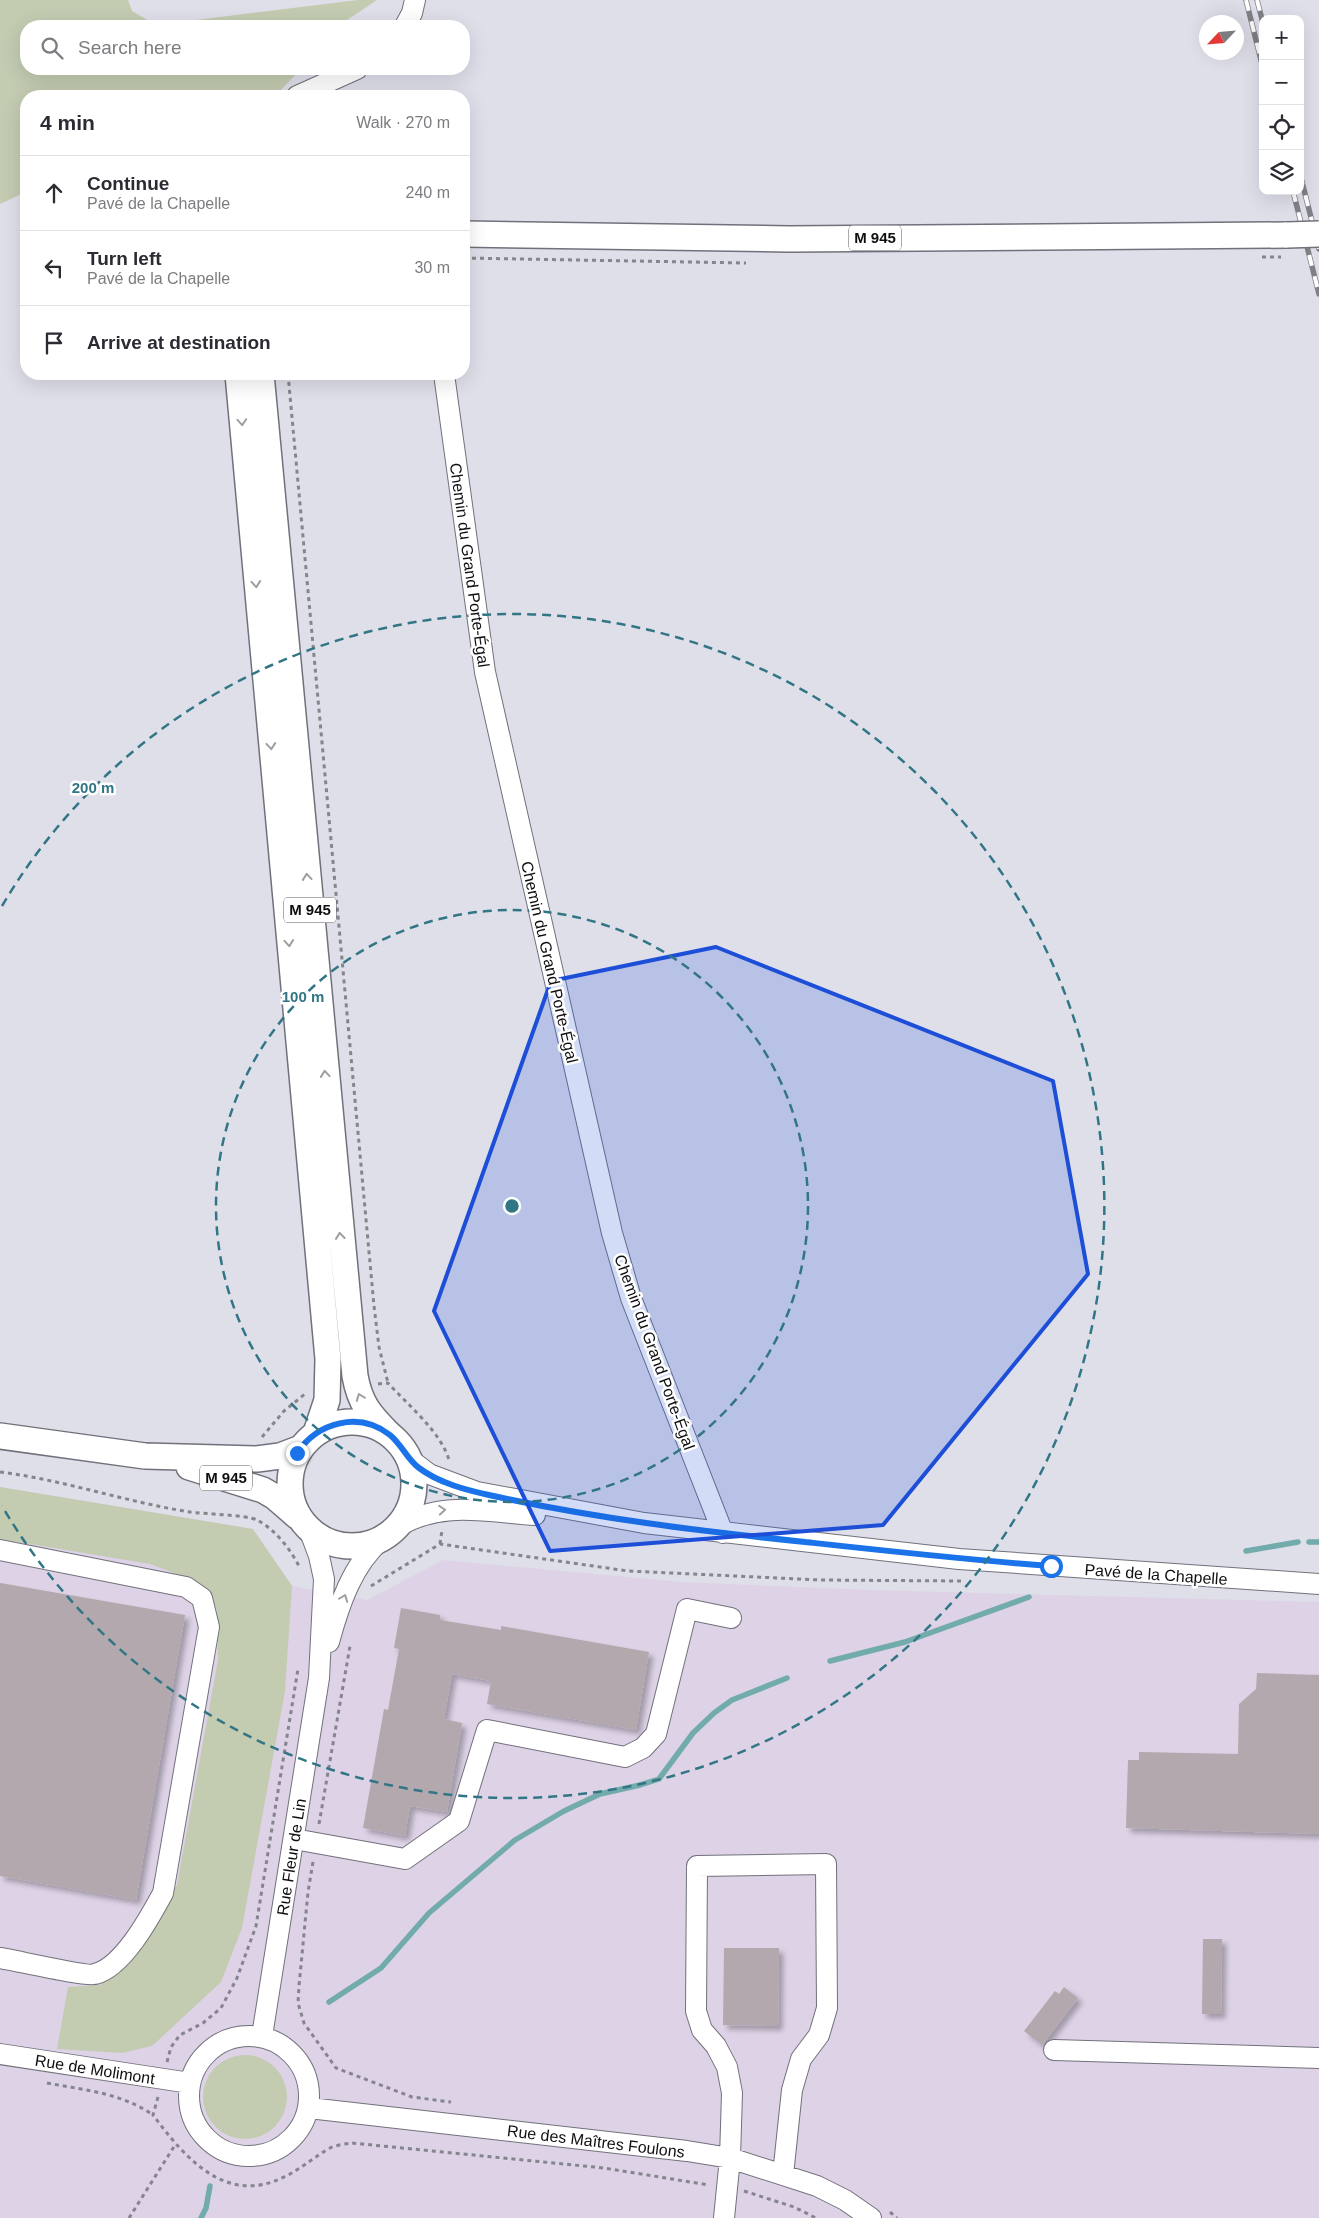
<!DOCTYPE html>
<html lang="en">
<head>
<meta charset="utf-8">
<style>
  :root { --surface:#fff; --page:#f7f7f7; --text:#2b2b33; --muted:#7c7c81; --line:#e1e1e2 }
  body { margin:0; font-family:Arial,sans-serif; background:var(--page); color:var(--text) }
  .controls { position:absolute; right:15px; top:15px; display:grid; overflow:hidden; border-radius:10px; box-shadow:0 5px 20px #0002 }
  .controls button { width:45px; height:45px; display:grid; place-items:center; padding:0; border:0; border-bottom:1px solid var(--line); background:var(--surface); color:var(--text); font:25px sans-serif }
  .compass { position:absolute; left:1199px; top:15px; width:45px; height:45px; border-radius:50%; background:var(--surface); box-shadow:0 5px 20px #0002; rotate:244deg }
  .stop { position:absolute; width:15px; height:15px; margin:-11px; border:4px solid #1a73e8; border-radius:50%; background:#fff }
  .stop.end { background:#1a73e8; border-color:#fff; box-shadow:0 1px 5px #0008 }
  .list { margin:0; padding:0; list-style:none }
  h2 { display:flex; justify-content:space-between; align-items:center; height:65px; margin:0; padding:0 20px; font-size:21px }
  h2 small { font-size:16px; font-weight:400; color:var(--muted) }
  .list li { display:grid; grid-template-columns:32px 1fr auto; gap:15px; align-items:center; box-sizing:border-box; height:75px; padding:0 20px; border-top:1px solid var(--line) }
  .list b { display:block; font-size:19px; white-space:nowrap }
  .list p { margin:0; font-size:16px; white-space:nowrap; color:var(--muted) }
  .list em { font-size:16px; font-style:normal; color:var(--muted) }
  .icon { flex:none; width:28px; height:28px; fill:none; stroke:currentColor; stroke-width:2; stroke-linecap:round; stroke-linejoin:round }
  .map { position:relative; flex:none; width:1319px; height:2218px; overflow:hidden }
  .search { position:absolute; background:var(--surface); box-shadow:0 5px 20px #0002; left:20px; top:20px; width:450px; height:55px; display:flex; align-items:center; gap:12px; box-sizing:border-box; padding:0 18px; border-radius:20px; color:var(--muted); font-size:19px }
  .panel { position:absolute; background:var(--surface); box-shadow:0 5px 20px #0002; left:20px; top:90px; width:450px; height:290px; border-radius:20px }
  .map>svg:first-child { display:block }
</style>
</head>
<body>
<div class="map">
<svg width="1319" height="2218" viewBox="0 0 1319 2218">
  <defs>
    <filter id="shadow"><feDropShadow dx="4.5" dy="4.5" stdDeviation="2.5" flood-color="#0004"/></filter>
  </defs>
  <rect width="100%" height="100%" fill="#dfdfea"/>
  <path fill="#ddd2e6" d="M0,1487l253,42 39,57 75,14 76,-40 239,22 189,8 448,12v616h-1319z"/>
  <path fill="#c3cbb1" d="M0,0h128l4,11 24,14 202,-25h19l-39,26h-312v43h249l-6,5 18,-5h14l-26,27h-249v96l-26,12z
    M0,1487l253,42 39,57 -7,105 -43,237 -21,54 -69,64 -30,7 -65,-4 11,-62 32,-2 30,-25 47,-75 41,-225 -1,-50 -24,-30 -43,-16 -150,-25z
    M203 2097a42 42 0 1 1 84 0a42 42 0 1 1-84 0Z"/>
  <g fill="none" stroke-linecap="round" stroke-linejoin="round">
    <path stroke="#72abab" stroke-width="5.5" d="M1309,1542h10
      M1246,1551l52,-9
      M830,1661l75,-19 124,-45
      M329,2002l52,-34 48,-55 86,-73 49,-29 36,-17 40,-9 19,-6 34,-46 21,-20 18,-13 55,-22
      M201,2218l5,-10 4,-22"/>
  </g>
  <path fill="#b2a8ad" filter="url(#shadow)" d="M0,1583l185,32 -49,285 -136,-24z
    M401,1608l39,7v5l61,10v-4l148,26 -13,78 -149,-26 4,-23 -39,-7 -8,45 18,4 -15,89 -37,-6 -5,30 -42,-8 21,-119 4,1 11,-61 -5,-1z
    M1257,1673l62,2v159l-193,-6 2,-68h11v-8l99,2 1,-50 17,-15z
    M1203,1939h19l-1,75h-19z
    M724,1948h55l-1,78 -55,-1z
    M1064,1987l14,11 -36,47 -18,-14 31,-40 4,3z"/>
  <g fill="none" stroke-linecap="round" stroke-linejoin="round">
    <defs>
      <path id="minor" d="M405,26l7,-13 3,-13
        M297,96l60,-27
        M444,374l41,298 127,561 19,65 92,235
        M408,1458l21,16 48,18 167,31 315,36 360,25
        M397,1527c45,-27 89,-15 138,-12
        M0,1550l186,37 16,11 7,29 -46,266c-13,24 -40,74 -68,81 -8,3 -81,-14 -95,-16
        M329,1642c10,-37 23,-77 53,-103
        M294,1839l111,20 54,-38 28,-91 138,27 18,-9 13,-14 31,-125 44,9
        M189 2096a60 60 0 1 1 120 0a60 60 0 1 1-120 0Z
        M262,2036l57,-358 5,-99 -5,-23 -10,-27
        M1054,2050l265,8
        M0,2054l190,29
        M309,2108l378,43 43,7 87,28 28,14 26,18
        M724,2218l6,-60 2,-65 -5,-26 -11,-21 -14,-16 -6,-19 1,-145 129,-2 1,144 -8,27 -18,24 -9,31 -9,85"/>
      <path id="major" d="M464,234l325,5 498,-4
        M238,374l90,985 -1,41 -11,33
        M261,374l94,1002c5,28 15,39 35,59
        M290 1484a62 62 0 1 1 124 0a62 62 0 1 1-124 0Z
        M0,1436l145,20 112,3 23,-3 21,-8
        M189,1467l74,23 12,7 23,20"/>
    </defs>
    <use href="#minor" stroke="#71717b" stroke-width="22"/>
    <use href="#major" stroke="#71717b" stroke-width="28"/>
    <path stroke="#85858d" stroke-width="3" stroke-dasharray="4 4" stroke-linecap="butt" d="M464,258l282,5
      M288,374l86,932 5,41 9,36
      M378,1384l10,-1c19,21 53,49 61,77
      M262,1437l22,-26 21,-17
      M0,1472c64,8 126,30 190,40 14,2 57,3 67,8 18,9 34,30 43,48
      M440,1544l2,-14
      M371,1586l69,-42 188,27 192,9 141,1
      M319,1824l31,-178
      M313,1862l-5,30 -9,94 -1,17 6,20 32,45 76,29 39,5
      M167,2062l4,-15 9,-12 23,-12 18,-15 16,-30 19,-52 42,-257
      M47,2083c37,7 75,10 106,32
      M158,2097l-5,18c32,43 73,91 131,62 17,-8 30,-20 46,-29 6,-3 15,-4 22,-5l252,25 105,17
      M744,2191l50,16 22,11
      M890,2212l7,6
      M129,2218l46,-73"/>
    <use href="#minor" stroke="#fff" stroke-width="20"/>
    <use href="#major" stroke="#fff" stroke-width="25"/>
    <defs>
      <path id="rail" d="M1246,0l17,68
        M1257,0l6,23
        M1300,174l19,75
        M1293,191l26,103"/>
    </defs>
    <use href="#rail" stroke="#808087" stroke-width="5.5"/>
    <use href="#rail" stroke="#fff" stroke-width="4" stroke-dasharray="11" stroke-linecap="butt"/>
    <defs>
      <path id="major-bridge" d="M1287,235l32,-1"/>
    </defs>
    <use href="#major-bridge" stroke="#71717b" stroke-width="28" stroke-linecap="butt"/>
    <path stroke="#85858d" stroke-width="3" stroke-dasharray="4 4" stroke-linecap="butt" d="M1262,257h19"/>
    <use href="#major-bridge" stroke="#fff" stroke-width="25"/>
  </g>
  <defs><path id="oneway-chevron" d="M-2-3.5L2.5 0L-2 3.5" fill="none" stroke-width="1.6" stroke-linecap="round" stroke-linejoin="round" transform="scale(1.25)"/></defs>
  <g stroke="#9f9fa0">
    <use href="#oneway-chevron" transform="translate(242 422) rotate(86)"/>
    <use href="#oneway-chevron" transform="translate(256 584) rotate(85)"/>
    <use href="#oneway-chevron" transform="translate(271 746) rotate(85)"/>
    <use href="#oneway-chevron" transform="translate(307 877) rotate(-95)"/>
    <use href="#oneway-chevron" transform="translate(289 943) rotate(85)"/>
    <use href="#oneway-chevron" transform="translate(325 1074) rotate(-95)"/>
    <use href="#oneway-chevron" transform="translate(340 1236) rotate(-96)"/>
    <use href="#oneway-chevron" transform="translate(360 1397) rotate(-111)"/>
    <use href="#oneway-chevron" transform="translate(442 1510) rotate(-5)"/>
    <use href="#oneway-chevron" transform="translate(344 1598) rotate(-69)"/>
  </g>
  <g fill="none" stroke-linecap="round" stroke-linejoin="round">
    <path stroke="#1a73e8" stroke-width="6" d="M297,1453c21,-31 62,-42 93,-18 12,10 17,24 29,33 20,15 47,22 70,27 104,23 210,36 316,47 82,9 163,18 246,24"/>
  </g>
  <path fill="#1d4ed8" fill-opacity="0.2" stroke="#1d4ed8" stroke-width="4" stroke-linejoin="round" d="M716,947l337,134 35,193 -205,251 -333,26 -116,-240 117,-330z"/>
  <g fill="none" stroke="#327686" stroke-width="2.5" stroke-dasharray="9 6">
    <circle cx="512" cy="1206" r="296"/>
    <path d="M2 906A592 592 0 1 1 2 1506"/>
  </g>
  <g text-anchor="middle" stroke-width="5" stroke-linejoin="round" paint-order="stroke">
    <g fill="#fff" stroke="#575759" stroke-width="1">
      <rect x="849" y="225.5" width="52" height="25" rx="4"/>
      <rect x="284" y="897.5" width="52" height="25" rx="4"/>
      <rect x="200" y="1465.5" width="52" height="25" rx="4"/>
    </g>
    <g font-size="15" font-weight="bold" fill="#0f0f12">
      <text x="875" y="243">M 945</text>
      <text x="310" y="915">M 945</text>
      <text x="226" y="1483">M 945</text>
    </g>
    <g font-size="16" fill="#0f0f12" stroke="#fff">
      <text transform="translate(470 565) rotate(82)" y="6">Chemin du Grand Porte-Égal</text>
      <text transform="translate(550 962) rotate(77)" y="6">Chemin du Grand Porte-Égal</text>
      <text transform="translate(655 1352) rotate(70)" y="6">Chemin du Grand Porte-Égal</text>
      <text transform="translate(1156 1574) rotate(4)" y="6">Pavé de la Chapelle</text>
      <text transform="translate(291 1857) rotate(-81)" y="6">Rue Fleur de Lin</text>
      <text transform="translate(95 2069) rotate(9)" y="6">Rue de Molimont</text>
      <text transform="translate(596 2141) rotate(7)" y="6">Rue des Maîtres Foulons</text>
    </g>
  </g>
  <circle cx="512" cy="1206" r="8" fill="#327686" stroke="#fff" stroke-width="2.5"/>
  <g font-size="15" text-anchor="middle" font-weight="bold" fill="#327686" stroke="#fff" stroke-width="5" stroke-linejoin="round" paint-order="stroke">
    <text x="93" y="793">200 m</text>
    <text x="303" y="1002">100 m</text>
  </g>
</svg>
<div class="controls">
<button>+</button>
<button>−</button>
<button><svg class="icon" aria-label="locate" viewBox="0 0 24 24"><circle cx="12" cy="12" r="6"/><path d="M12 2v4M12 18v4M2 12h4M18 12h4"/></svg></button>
<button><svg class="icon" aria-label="layers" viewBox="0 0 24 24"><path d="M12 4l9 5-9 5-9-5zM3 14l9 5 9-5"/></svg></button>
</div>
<svg class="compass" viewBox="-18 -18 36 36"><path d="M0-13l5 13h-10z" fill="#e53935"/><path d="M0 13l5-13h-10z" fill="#7c7c81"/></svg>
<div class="stop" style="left:1051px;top:1566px"></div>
<div class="stop end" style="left:297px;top:1453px"></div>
<div class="search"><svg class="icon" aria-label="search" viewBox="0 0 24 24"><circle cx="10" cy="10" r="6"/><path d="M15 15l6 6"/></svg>Search here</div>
<section class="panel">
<h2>4 min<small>Walk · 270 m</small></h2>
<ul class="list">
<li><svg class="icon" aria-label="ahead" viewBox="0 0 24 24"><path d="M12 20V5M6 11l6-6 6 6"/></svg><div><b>Continue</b><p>Pavé de la Chapelle</p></div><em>240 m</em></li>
<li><svg class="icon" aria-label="left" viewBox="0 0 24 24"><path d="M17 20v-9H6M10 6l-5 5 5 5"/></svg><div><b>Turn left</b><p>Pavé de la Chapelle</p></div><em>30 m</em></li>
<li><svg class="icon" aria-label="arrive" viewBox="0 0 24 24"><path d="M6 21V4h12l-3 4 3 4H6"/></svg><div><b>Arrive at destination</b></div></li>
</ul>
</section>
</div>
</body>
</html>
